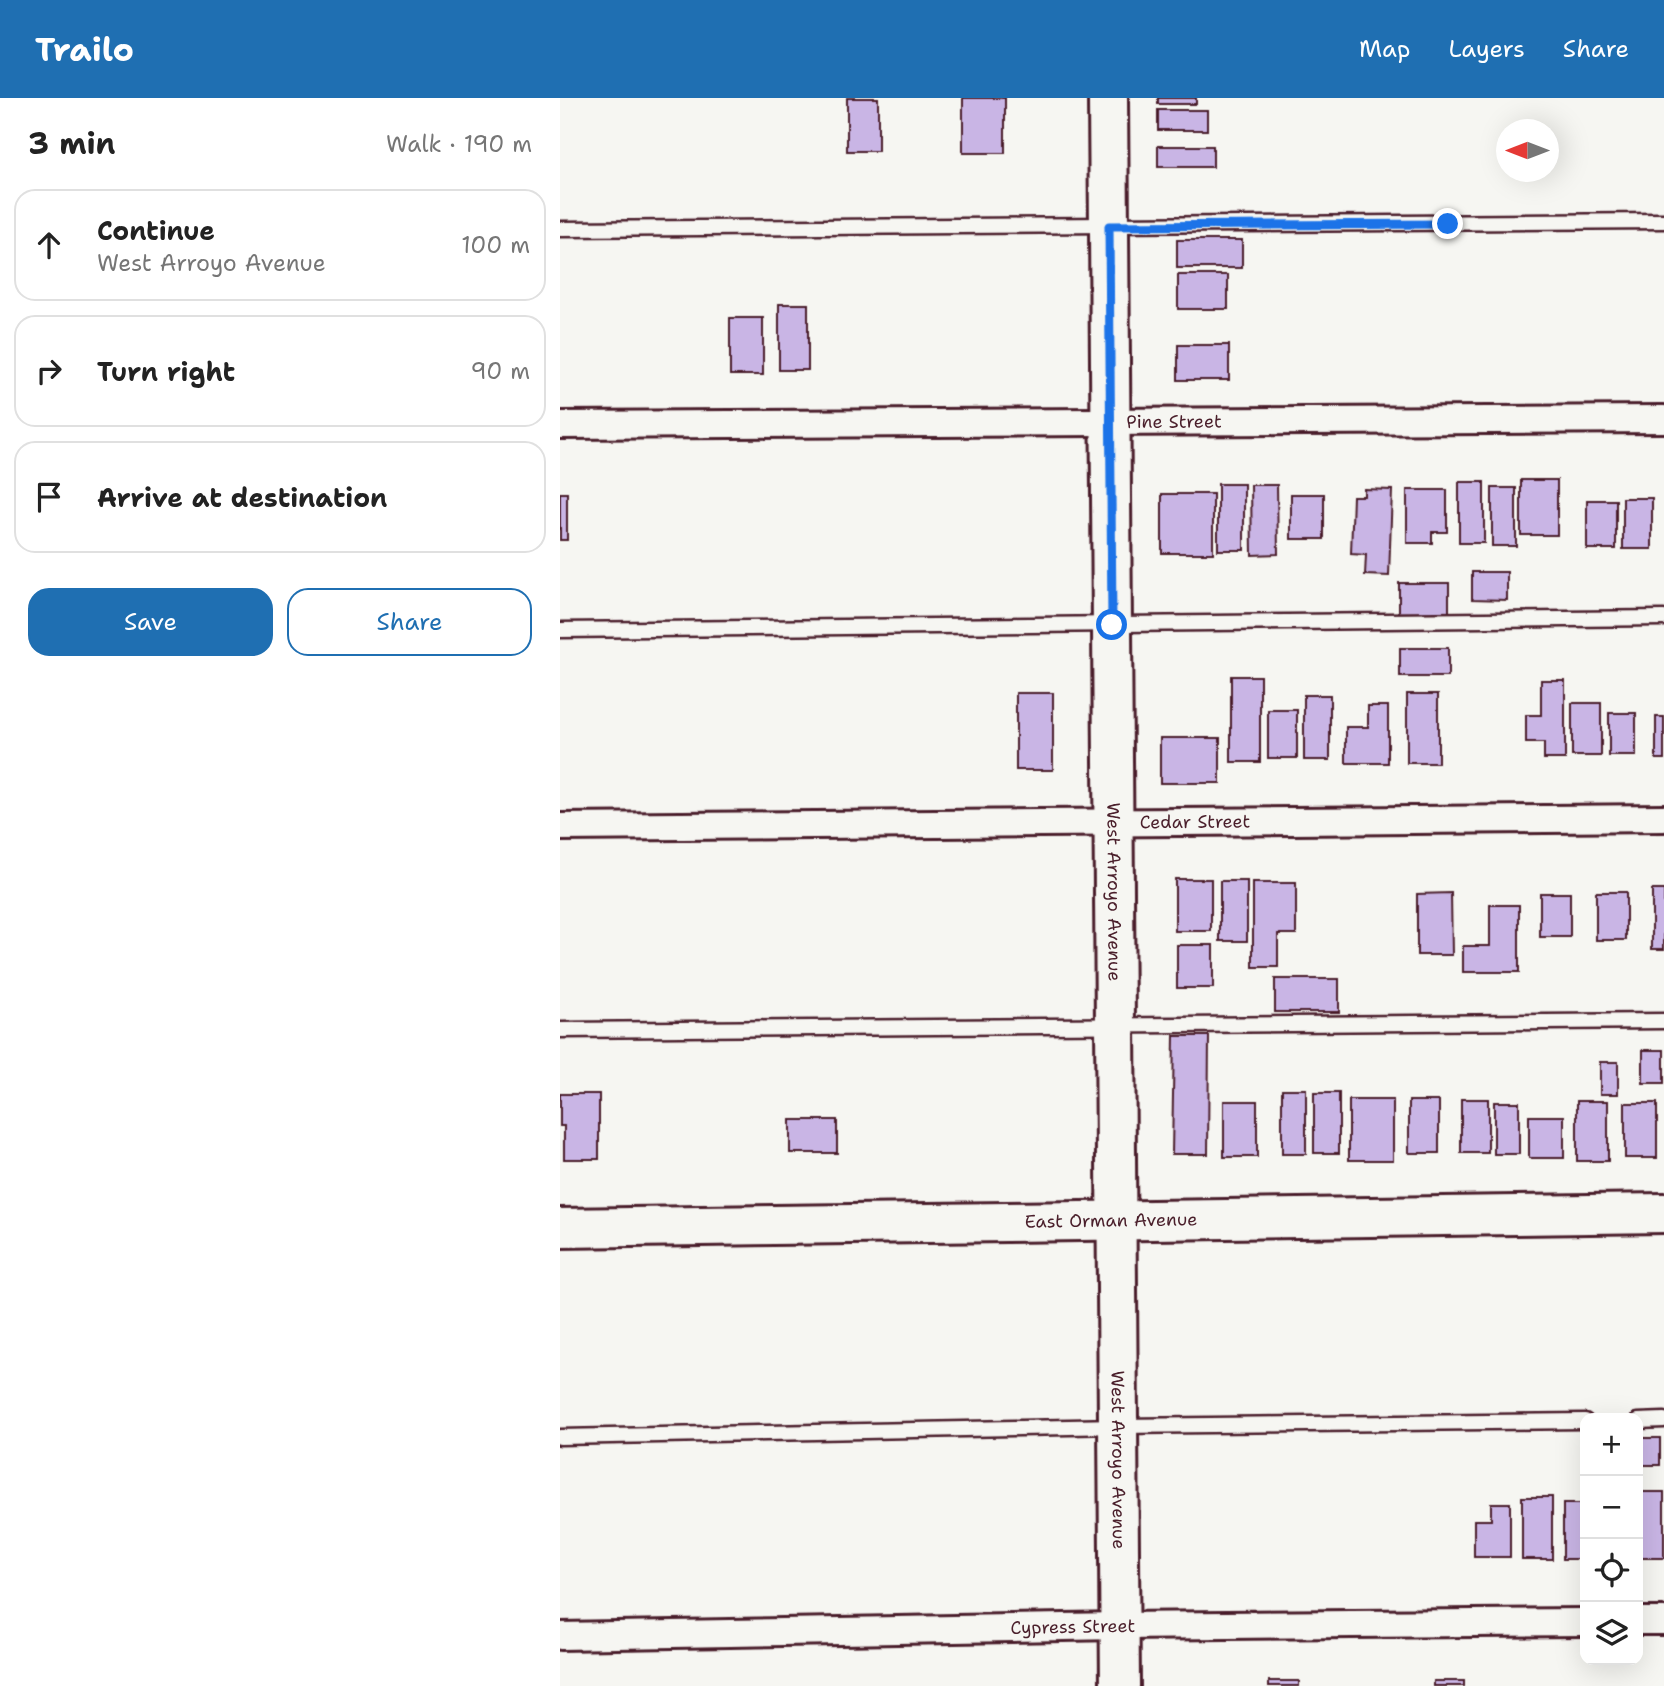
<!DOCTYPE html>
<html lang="en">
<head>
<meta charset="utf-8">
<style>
  :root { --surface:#fff; --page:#f2f2f2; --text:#222; --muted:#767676; --line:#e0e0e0; --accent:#1f6fb2 }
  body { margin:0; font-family:"Shantell Sans",sans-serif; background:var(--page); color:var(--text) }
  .controls { position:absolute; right:21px; bottom:21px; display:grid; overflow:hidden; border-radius:14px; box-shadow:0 7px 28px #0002 }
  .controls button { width:63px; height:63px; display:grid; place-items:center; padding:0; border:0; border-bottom:2px solid var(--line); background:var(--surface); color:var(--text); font:35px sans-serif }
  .compass { position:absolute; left:936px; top:21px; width:63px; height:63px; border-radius:50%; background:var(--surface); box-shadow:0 7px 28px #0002; rotate:270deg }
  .stop { position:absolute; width:21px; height:21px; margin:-16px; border:5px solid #1a73e8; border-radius:50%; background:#fff }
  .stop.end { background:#1a73e8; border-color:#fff; box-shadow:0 2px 7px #0008 }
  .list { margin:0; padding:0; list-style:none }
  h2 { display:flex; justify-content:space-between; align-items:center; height:91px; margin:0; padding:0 28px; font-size:30px }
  h2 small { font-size:23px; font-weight:400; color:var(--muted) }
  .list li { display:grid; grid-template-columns:46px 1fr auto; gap:21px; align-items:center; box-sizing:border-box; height:112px; margin:0 14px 14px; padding:0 14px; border:2px solid var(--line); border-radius:21px }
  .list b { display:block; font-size:26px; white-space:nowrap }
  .list p { margin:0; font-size:23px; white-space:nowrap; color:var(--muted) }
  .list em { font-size:23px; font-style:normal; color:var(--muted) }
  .actions { display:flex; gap:14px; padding:21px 28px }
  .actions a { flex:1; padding:16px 0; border:2px solid var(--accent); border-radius:21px; text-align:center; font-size:24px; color:var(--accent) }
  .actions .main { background:var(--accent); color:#fff }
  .icon { flex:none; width:38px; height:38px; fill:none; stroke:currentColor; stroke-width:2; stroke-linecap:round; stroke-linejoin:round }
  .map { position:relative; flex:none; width:1104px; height:1588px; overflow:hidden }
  header { display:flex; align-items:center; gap:42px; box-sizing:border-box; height:98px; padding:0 35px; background:var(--accent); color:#fff }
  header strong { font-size:33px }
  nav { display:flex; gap:38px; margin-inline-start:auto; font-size:24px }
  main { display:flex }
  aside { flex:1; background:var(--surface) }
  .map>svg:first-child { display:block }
</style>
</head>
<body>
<header>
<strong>Trailo</strong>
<nav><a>Map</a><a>Layers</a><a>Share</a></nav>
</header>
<main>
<aside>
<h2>3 min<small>Walk · 190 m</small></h2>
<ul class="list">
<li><svg class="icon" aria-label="ahead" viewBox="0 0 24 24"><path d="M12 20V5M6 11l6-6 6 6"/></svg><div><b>Continue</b><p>West Arroyo Avenue</p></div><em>100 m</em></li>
<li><svg class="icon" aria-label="right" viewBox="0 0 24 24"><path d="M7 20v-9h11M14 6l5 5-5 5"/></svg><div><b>Turn right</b></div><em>90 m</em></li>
<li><svg class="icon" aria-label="arrive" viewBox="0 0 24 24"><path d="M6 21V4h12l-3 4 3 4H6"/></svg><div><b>Arrive at destination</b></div></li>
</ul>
<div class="actions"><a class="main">Save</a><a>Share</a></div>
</aside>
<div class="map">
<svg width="1104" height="1588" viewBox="0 0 1104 1588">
  <rect width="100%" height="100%" fill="#f6f6f2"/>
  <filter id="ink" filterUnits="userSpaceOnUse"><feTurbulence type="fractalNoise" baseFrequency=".0143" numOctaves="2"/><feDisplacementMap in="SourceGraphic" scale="14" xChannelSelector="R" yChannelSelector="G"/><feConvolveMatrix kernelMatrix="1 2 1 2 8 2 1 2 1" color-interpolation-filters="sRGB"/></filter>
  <g filter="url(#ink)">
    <path fill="#c9b5e5" stroke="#4a1f2b" stroke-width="2" d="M287,0h31v53h-31z
      M403,0h42v55h-42z
      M598,0h38v6h-38z
      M598,12h49v20h-49z
      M598,48h55v21h-55z
      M617,142h65v28h-65z
      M618,177h50v34h-50z
      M219,206h29v66h-29z
      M170,220h33v57h-33z
      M618,247h51v35h-51z
      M961,382h36v55h-36z
      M899,384h25v61h-25z
      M658,386h26v66h-26z
      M691,387h26l1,69 -26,1z
      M932,390h24v58h-24z
      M804,391l28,1 -3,86 -24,-1 1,-20 -15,-1 2,-58h11z
      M847,392h40v42h-15v11h-25z
      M0,395h7v47h-7z
      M602,396h51v59h-51z
      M731,396h33v45h-33z
      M1063,400h29v51h-29z
      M1027,402h29v49h-29z
      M912,474h35v28l-35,-1z
      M839,485h50v34h-50z
      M840,550h48v29h-48z
      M671,578h29v86h-29z
      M981,582h24v79h-21v-16h-18v-28h15z
      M456,595h37v77h-37z
      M847,596h31v69h-31z
      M744,597h26v65h-26z
      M1012,605h29v53h-29z
      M808,608h20v57h-42v-36h22z
      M708,612h29v48h-29z
      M1049,615h27v43h-27z
      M1096,619h8v42h-8z
      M600,640h60v45h-60z
      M615,781h36v52h-36z
      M660,783h27v60h-27z
      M693,785h43v51h-18v33h-25z
      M1092,792h12v59h-12z
      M1036,794h30v48h-30z
      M891,795l1,62h-35v-61z
      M980,795h30v44h-30z
      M930,807h29v67h-56v-26h27z
      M617,847h36v43h-36z
      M715,881h64v33h-64z
      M614,938h35l-1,118h-36z
      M1083,952h21v33h-21z
      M1040,964h18v32h-18z
      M722,991h24v65h-24z
      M754,995h25v60h-25z
      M0,996h39v65h-35v-33h-4z
      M901,1001h27v54h-27z
      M789,1002h44v60h-44z
      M664,1003h33v56h-33z
      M849,1003h30v52h-30z
      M1017,1003h31v60h-31z
      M934,1004h25v52h-25z
      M1065,1005h32v55h-32z
      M969,1018h35v42h-35z
      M230,1022h47v33h-47z
      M1078,1340h22v27h-22z
      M1078,1394h26v66h-26z
      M962,1399h30v62h-30z
      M931,1405h19v54h-36v-37h17z
      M1003,1406h22v55h-22z
      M709,1583h30v5h-30z
      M874,1583h30v5h-30z"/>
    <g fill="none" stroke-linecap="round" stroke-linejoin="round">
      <defs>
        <path id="lane" d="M0,131l1104,-8
          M0,532l1104,-12
          M0,932l1104,-9
          M1078,1323l26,-1
          M0,1339l558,-11 467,-5"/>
        <g id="street">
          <path id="s1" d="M0,327l1104,-6"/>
          <path id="s2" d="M0,729l1104,-9"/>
          <path d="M1078,1523h26"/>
          <path id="s3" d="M0,1538l559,-10 466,-4"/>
        </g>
        <g id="secondary">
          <path id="s4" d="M548,0l12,1588"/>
          <path id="s5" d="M0,1130l1104,-15"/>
        </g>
      </defs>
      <use href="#lane" stroke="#4a1f2b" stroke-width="19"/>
      <use href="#street" stroke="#4a1f2b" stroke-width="32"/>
      <use href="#secondary" stroke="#4a1f2b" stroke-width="44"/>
      <use href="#lane" stroke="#f6f6f2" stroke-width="14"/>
      <use href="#street" stroke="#f6f6f2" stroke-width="26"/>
      <use href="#secondary" stroke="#f6f6f2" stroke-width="38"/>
    </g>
  </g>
  <g fill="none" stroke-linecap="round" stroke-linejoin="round" filter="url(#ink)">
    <path stroke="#1a73e8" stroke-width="9" d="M552,527l-3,-399 339,-2"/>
  </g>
  <g text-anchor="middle" stroke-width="5" stroke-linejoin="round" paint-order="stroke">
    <g font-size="18" fill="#4a1f2b" stroke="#f6f6f2">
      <text dy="6" stroke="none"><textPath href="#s1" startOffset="614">Pine Street</textPath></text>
      <text dy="6" stroke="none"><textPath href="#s2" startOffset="635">Cedar Street</textPath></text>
      <text dy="6" stroke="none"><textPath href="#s4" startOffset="794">West Arroyo Avenue</textPath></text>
      <text dy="6" stroke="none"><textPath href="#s5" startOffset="551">East Orman Avenue</textPath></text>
      <text dy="6" stroke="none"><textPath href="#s4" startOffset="1362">West Arroyo Avenue</textPath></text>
      <text dy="6" stroke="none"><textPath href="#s3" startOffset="513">Cypress Street</textPath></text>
    </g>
  </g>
</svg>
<div class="controls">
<button>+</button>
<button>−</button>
<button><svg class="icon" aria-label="locate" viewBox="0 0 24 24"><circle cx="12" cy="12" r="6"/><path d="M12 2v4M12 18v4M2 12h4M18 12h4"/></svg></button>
<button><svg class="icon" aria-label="layers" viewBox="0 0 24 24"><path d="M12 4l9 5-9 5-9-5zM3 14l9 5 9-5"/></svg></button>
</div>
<svg class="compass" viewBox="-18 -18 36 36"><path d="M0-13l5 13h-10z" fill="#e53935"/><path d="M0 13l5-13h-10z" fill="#767676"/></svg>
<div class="stop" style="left:552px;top:527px"></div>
<div class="stop end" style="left:888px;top:126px"></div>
</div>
</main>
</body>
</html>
